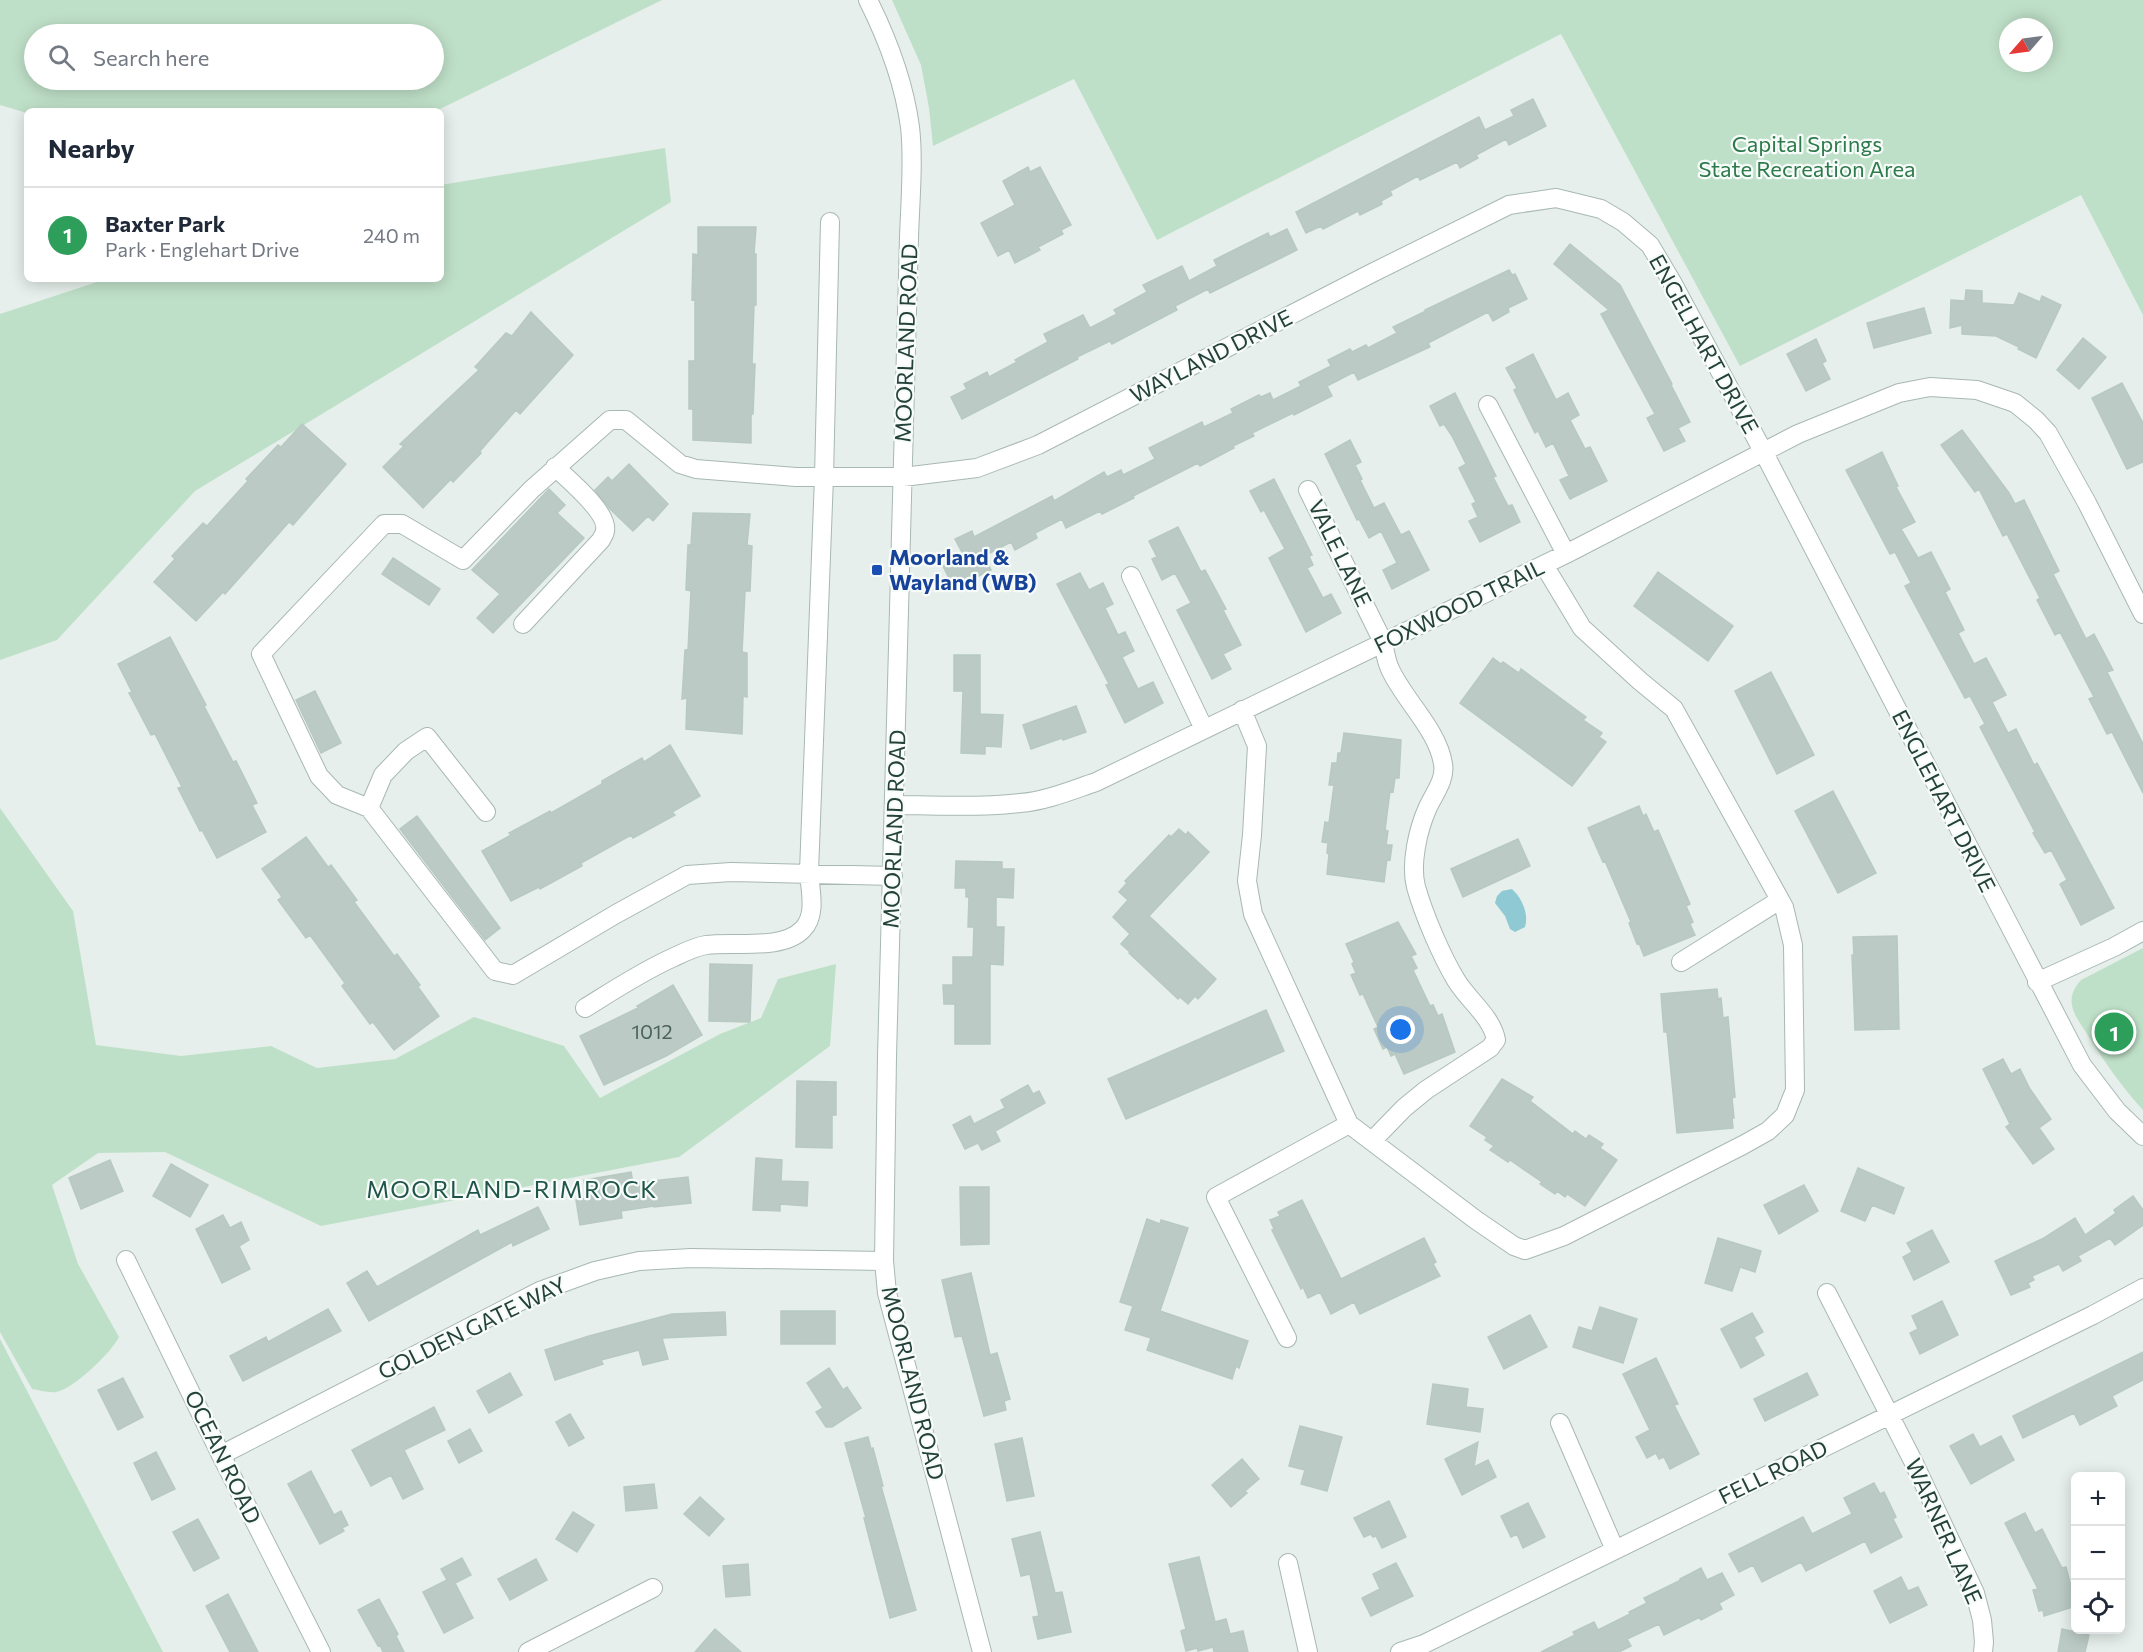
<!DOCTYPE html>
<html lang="en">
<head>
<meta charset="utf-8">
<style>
  :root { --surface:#fff; --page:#f6f6f7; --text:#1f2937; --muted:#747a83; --line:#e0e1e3; --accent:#7f5249 }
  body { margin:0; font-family:Commissioner,sans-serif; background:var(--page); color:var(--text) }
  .controls { position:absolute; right:18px; bottom:18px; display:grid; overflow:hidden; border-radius:9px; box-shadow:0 3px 15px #0003 }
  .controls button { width:54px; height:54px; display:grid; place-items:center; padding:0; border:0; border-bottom:2px solid var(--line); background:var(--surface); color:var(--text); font:30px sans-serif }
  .compass { position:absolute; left:1999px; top:18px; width:54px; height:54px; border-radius:50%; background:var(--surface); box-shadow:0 3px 15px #0003; rotate:242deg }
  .you { position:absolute; left:1401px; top:1030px; width:21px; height:21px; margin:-15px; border:4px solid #fff; border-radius:50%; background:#1a73e8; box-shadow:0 0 0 9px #1a73e833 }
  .badge { display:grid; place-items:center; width:39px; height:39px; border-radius:50%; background:var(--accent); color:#fff; font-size:20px; font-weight:700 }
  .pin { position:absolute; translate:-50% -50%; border:3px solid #fff; box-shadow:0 2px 6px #0006 }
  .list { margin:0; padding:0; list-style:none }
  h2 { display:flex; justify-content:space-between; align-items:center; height:78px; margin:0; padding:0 24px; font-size:26px }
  h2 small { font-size:20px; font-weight:400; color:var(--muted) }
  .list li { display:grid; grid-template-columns:39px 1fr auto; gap:18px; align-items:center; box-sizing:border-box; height:96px; padding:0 24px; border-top:2px solid var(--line) }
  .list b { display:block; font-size:22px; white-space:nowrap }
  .list p { margin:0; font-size:20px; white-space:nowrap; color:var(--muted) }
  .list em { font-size:20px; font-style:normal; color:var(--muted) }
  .icon { flex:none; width:33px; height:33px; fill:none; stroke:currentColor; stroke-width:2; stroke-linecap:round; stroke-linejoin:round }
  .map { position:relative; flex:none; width:2143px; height:1652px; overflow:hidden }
  .search { position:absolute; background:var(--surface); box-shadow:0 3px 15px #0003; left:24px; top:24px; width:420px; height:66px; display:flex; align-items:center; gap:15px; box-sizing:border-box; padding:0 21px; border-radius:33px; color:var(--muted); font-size:22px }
  .panel { position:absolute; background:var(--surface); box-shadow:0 3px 15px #0003; left:24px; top:108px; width:420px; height:174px; border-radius:9px }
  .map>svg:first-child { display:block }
</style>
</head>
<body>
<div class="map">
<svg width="2143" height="1652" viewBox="0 0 2143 1652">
  <rect width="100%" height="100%" fill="#e6efeb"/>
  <path fill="#bfe0c8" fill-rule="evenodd" d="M0,0h662l-226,111h-409v2l-27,-8zM34,34h400v46h-400z
    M892,0h1251v315l-62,-120 -341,171 -179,-332 -404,206 -83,-161 -141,67 -4,-38 -8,-43zM2008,27h36v36h-36z
    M665,148l6,54 -476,289 -138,149 -57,20v-346l106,-35h335v-94z
    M0,808l73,103 23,134 85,11 90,-10 46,22 78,-9 79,-42 90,29 36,52 120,-64 41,-16 17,-39 58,-15 -6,82 -151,111 -358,69 -156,-74 -67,1 -46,32 26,79 41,73c-7,15 -47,53 -63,55 -7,1 -17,-2 -24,-3l-32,-57z
    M2143,948v162c-22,-24 -39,-49 -56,-76 -5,-9 -14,-19 -15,-29 -2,-10 3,-18 9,-25z
    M0,1339l163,313h-163z"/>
  <path fill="#8ec9d4" d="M1512,889c10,9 17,25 13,38l-10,5 -5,-3 -5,-13 -10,-13 2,-7 5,-5z"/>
  <path fill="#bbcac4" stroke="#b8c9c2" stroke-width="1.5" d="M1533,99l13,27 -37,19 -3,-6 -30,16 2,3 -18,10 -3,-6 -37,18 -2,-4 -28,15 2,4 -11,6 1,3 -22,11 -2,-4 -35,18 -2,-3 -15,7 -10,-21 183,-95 6,13 29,-14 -3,-6z
    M1028,167l2,5 10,-5 31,58 -10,5 2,4 -25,13 2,3 -25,13 -6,-13 -11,6 -17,-33 34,-18 -12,-24z
    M698,227h58l-2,27h2v51h-2l-2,59h3l-2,50h-2v29l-58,-3v-31h-4v-48h6v-62l-3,1 1,-46 5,1z
    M1287,229l10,21 -87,43 -2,-4 -33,17 2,4 -65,34 -2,-3 -33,16 1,2 -116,60 -11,-22 16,-8 -3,-5 23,-12 2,5 28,-15 -2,-2 33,-18 -4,-8 39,-19 7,13 27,-14 -3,-4 33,-18 -4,-7 39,-19 7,15 28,-15 -3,-6 54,-27 2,4z
    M1570,244l50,41 52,99 -1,1 19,37 -12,6 7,13 -21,10 -17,-33 8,-4 -54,-100 8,-4 -55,-46z
    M1509,270l3,5 3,-1 12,25 -19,9 1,4 -16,9 -5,-9 -60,31 2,4 -72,33 -4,-8 -27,14 5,10 -38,19 -1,-2 -41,20 2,3 -21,10 1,2 -34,18 -2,-3 -65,33 1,2 -32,16 -2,-3 -34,17 -4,-9 -27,14 2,5 -22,12 -4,-8 -27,14 7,14 -37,18 -11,-22 21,-10 -9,-17 17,-8 2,6 78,-41 2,5 50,-29 3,5 14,-7 2,5 32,-16 -6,-11 53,-26 2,5 29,-14 -2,-4 28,-14 2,2 9,-4 3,7 28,-14 -2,-4 32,-16 -3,-6 22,-11 2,3 14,-7 2,3 29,-15 -4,-6 33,-16 -1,-1z
    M1966,290l16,1v12l32,2 5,-12 21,9 2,-6 19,9 -25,53 -18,-9 1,-2 -23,-11 -34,-2v-9l-12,3 1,-28 14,1z
    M1924,308l7,25 -57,15 -7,-25z
    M531,312l42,43 -53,59 -4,-4 -36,41 1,2 -28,29 -2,-3 -28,29 -40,-41 21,-21 -4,-2 79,-74 -4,-3 31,-34 6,3z
    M2083,338l23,19 -27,32 -22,-19z
    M1816,339l10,22 -4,2 8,16 -24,12 -19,-37z
    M1533,354l23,46 12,-7 11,22 -9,5 15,29 5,-2 17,34 -37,18 -10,-19 9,-4 -16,-33 -7,4 -8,-16 -3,2 -21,-43 3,-2 -11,-20z
    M2122,383l21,40v39l-16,7 -35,-71z
    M1455,393l41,83 -3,1 15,29 4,-1 8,17 -40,20 -11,-21 9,-4 -6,-13 4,-2 -17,-34 7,-4 -14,-28 -8,-12 -4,2 -10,-20z
    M302,424l44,40 -53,61 -4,-3 -64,72 -2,-2 -27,29 -42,-39 21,-23 -3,-3 31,-33 4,3 41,-45 -2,-2 32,-34 3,2z
    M1962,430l47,63 6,11 9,-4 35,71 -6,3 33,65 8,-5 19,36 -6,2 36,72v49l-31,-61 -5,2 -18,-35 5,-2 -34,-65 -5,3 -18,-35 3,-2 -33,-64 -4,2 -24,-47 -4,3 -34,-47z
    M1350,440l11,22 -6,3 7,14 -2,1 14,28 10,-5 17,32 8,-4 20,39 -37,19 -9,-19 14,-7 -16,-32 -12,7 -10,-19 -2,1 -32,-66z
    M1882,452l16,34 -2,1 19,35 -14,7 17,29 13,-6 19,37 -5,3 19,38 -6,3 16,31 12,-6 20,37 -14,7 16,31 8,-4 18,36 3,-2 77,145 -33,17 -21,-41 7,-4 -16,-30 -6,3 -12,-20 2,-1 -55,-105 5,-3 -15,-28 -5,2 -60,-112 6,-3 -16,-31 -5,2 -44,-84z
    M629,464l39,40 -15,17 -5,-5 -15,15 -23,-22 -15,-19 13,-13 4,4z
    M1274,479l38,76 -3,1 4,9 -6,3 16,30 8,-4 10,19 -35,19 -37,-74 16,-9 -21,-39 -3,2 -11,-21z
    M549,489l16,16 -8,8 27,25 -91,95 -16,-15 23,-24 -28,-24z
    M693,513l57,1 -3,31 5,1 -2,45h-5l-3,61 5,1v44l-4,-1 -1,38 -56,-5 1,-31 -5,1 3,-49h3l3,-59 -5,-1 2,-45h3z
    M1178,527l23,45 4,-2 21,39 -3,1 18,35 -18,9 8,15 -19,10 -35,-69 14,-7 -16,-30 -13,7 -10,-21 5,-2 -8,-16z
    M393,558l47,31 -11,16 -47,-31z
    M1658,572l75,54 -25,35 -74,-55z
    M1080,573l9,17 14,-7 10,21 -8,4 13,27 7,-3 9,19 -12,6 16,32 15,-7 10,21 -38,20 -19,-38 3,-1 -52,-100z
    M170,637l36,68 -2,1 29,56 3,-1 21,42 -5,2 14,27 -49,26 -15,-28 -2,1 -22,-43 4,-1 -27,-53 -4,1 -22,-42 3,-1 -14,-28z
    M954,655h26v59l23,1 -2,32 -16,-1v8l-24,-1 2,-62h-9z
    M1493,658l8,6 2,-2 16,11 2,-4 65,48 -3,3 19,13 -3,4 7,5 -34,44 -112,-83z
    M1771,672l43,83 -37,19 -42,-83z
    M315,691l26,52 -20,10 -25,-53z
    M1076,706l10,26 -23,8 -1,-2 -31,11 -8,-24z
    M1344,733l57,7 -2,38h-4l-2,14 -3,-1 -5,39 3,1 -2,14h6l-2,15 -3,-1 -3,23 -57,-8 2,-20 -2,-1 1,-10 -6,-1 3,-20 4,1 5,-38h-5l3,-22h5l1,-10h3z
    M670,745l30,51 -28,16 3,3 -42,23 -2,-3 -50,28 1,3 -42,23 -1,-2 -28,14 -29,-50 29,-16 -2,-2 41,-22 1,2 51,-29v-3l40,-23 2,4z
    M1833,791l43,82 -38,20 -43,-82z
    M1639,806l4,10 3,-2 8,18 4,-2 32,74 -4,2 7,16 -3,2 5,11 -51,21 -5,-13 -2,1 -8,-21 2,-1 -26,-61 -2,1 -15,-34z
    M417,816l83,112 -15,12 -85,-111z
    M1179,829l7,6 2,-3 21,20 -60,64 67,63 -18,20 -3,-3 -7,8 -8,-7 -2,2 -49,-46 1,-1 -9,-8 9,-10 -17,-17 15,-17 -9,-8 8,-9 -2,-2 44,-46 2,2z
    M306,837l22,30 3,-2 26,35 -3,2 40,54 3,-2 23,31 -2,2 21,29 -45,34 -21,-28 -3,2 -28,-38 3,-3 -35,-48 -4,3 -28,-38 4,-3 -20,-28z
    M1518,839l12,27 -67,31 -12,-28z
    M956,861l46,1v7h12l-1,29 -17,-1v30h8l-1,38 -13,-1v80h-35v-40h-11l-1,-19h10v-28h20l1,-30h-6l1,-30h-3v-9h-11z
    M1398,922l18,32 -5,2 6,12 -4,2 17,36 3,-1 5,11 4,-2 13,38 -51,22 -9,-20 -4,2 -4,-9 -4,2 -9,-20 4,-2 -15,-33 -3,1 -9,-20 5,-2 -4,-9 2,-2 -8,-18z
    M1897,936l2,93 -44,1 -3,-75h2l-1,-18z
    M710,964l42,1 -2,57 -41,-1z
    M673,985l29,50 -36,21 -62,29 -24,-49 58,-28 -1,-2z
    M1717,989l1,10 3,-1 2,20 5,-1 7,80 -3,1 2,20h-2l1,10 -56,5 -10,-101h-3l-3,-38z
    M1266,1010l18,41 -158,68 -18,-40z
    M2003,1059l8,15 9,-5 10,20 21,30 -12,9 15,21 -21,15 -27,-37 4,-3 -27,-55z
    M1502,1079l31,18 -3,4 43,33 2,-3 11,8 3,-4 14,9 -3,4 17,12 -32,46 -18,-12 -2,3 -8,-6 -2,3 -15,-10 2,-2 -32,-22 -2,2 -18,-12 4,-4 -9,-6 2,-3 -17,-11z
    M797,1081l39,1v33h-4v33l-36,-1z
    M1028,1085l5,9 6,-3 6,12 -50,28 5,10 -18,9 -4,-7 -13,6 -12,-24 17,-9 4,8 31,-16 -4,-8z
    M756,1158l26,2 -1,21 27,1 -1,24 -27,-2v7l-27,-1z
    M110,1160l13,31 -42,18 -12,-31z
    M171,1164l37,21 -18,32 -37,-21z
    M1858,1168l46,20 -10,26 -22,-9 -7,16 -24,-10z
    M631,1172l2,11 55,-6 3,26 -37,4v-1l-33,5 1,7 -42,7 -4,-25 11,-2 -3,-18z
    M1804,1185l14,26 -39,23 -15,-29z
    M960,1187h29v57l-28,1z
    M2133,1196l10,14v15l-28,20 -5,-7 -32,18 3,5 -18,10 -4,-7 -27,12 2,4 -6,3 2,4 -19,8 -16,-34 49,-23 31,-20 10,17 31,-22 -2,-3z
    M1302,1200l39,79 83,-41 12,24 -3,2 7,12 -80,38 -6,-12 -23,12 -11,-22 -12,6 -5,-11 -2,2 -29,-59 2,-1 -4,-9 10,-4 -2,-4z
    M538,1207l11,22 -36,17 -1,-4 -143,79 -22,-38 20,-12 10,16 101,-57 2,5z
    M223,1215l7,13 11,-6 8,18 -10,6 11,23 -28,14 -26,-54z
    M1147,1219l13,5 1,-4 27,8 -28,83 88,30 -9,27 -3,-2 -4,13 -85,-29 4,-12 -26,-8 8,-24 -13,-4z
    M1932,1230l17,32 -35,18 -11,-23 9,-5 -5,-9z
    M1718,1238l43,13 -6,21 -15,-5 -8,24 -27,-8z
    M971,1273l19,82 7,-2 13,46 -6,2 2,9 -22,6 -22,-80 -7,1 -13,-57z
    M1942,1301l16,34 -38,19 -10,-21 8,-4 -6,-13z
    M1600,1307l37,12 -14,44 -50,-16 6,-20 13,4z
    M328,1309l13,22 -98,50 -13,-25 36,-19 2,5z
    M781,1311h54v33h-54z
    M725,1312l1,23 -64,3 6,21 -25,6 -4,-15 -38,10 2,4 -48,16 -10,-30 44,-14 83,-22z
    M1752,1313l11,19 -9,5 10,18 -23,13 -20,-39z
    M1530,1315l17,32 -43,22 -16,-32z
    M2143,1352v28l-31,16 5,10 -37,19 -6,-12 -51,25 -10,-22z
    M1656,1358l22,46 -4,1 25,49 -29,15 -6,-12 -5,2 -3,-6 -9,5 -11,-21 14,-7 -27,-56z
    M829,1368l14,22 4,-3 14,21 -29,19h-6l-10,-15 7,-4 -16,-25z
    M510,1373l12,22 -33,18 -12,-22z
    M1807,1373l11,22 -53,26 -11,-22z
    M123,1378l20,39 -25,13 -20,-40z
    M1433,1384l35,5 -2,18 17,2 -3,23 -53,-8z
    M434,1407l11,23 -41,20 19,39 -20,10 -12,-24 -20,11 -19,-36z
    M570,1414l14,24 -15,8 -13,-24z
    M1300,1426l42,11 -15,54 -26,-7 4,-14 -16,-4z
    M470,1429l12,22 -23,12 -11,-22z
    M1973,1434l7,13 21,-11 13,24 -43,24 -21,-38z
    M868,1437l3,12 2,-1 10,38h-2l35,124 -26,8 -26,-100h2l-21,-75z
    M1022,1438l12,58 -27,5 -12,-57z
    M1478,1442l-4,25 14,-7 8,17 -34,18 -17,-36z
    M156,1452l19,37 -23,11 -18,-37z
    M1242,1459l17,20 -14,12 2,2 -16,14 -19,-22z
    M311,1471l23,44 7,-4 7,14 -6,3 2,3 -24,13 -32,-60z
    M1874,1483l6,11 4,-2 12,25 -3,2 9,18 -31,16 -6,-12 -59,30 -5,-9 -39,20 -9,-17 -14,7 -10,-18 74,-37 9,17 40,-20 -8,-16z
    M654,1484l3,24 -31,3 -2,-24z
    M700,1497l24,22 -15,17 -25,-22z
    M1389,1501l17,36 -24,11 -6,-12 -3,1 -2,-3 -7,3 -10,-19z
    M1528,1503l17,34 -22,11 -6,-14 -6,3 -10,-21z
    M573,1512l21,13 -17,27 -21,-13z
    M2025,1513l10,20 7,-4 20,39 4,-1 10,39 -32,10 -1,-6 -4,1 -6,-21 5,-1 -33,-66z
    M198,1519l21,39 -25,13 -21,-39z
    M1040,1532l15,61 7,-1 9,40 -33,7 -5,-22 6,-1 -9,-42 -9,2 -9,-37z
    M1199,1557l16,65 11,-3 4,15 13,-3 5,21h-34l-1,-5 -15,4 -1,-3 -11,3 -5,-20 5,-2 -17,-65z
    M462,1558l9,17 -16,8 18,35 -29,15 -21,-41 24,-12 -6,-11z
    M536,1559l11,21 -37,20 -12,-21z
    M1396,1563l17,33 -42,20 -9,-18 18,-9 -7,-15z
    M748,1564l2,31 -24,2 -3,-31z
    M1701,1568l6,12 15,-7 12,22 -15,8 3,6 -21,11 -1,-3 -36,18 -5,-11 -32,15 4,7 -12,6h-78l34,-17 -2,-3 21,-10 4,8 32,-16 -1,-2 18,-9 -3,-5 37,-18 -1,-1z
    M1901,1577l7,14 10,-4 9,18 -37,18 -16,-32z
    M228,1594l30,58h-28l-24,-46z
    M379,1599l19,35 -2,2 8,16h-21l-3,-7 -2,1 -20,-36z
    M715,1629l26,23h-46z
    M2062,1629l27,6 -4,17h-27z"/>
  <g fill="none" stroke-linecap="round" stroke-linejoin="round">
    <defs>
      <path id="minor" d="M868,0c20,40 36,82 42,127 4,34 0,76 -1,111l-22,818 -3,205 3,32 95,359
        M1488,405l78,149
        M1308,490l75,152c2,9 3,19 7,27 14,31 48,61 53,95 3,15 -9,30 -15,43 -10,22 -18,57 -12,80 8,28 25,68 40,93 12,20 36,37 40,60l-6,8 -64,42 -22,18 -32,33
        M1131,576l73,153
        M523,624l78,-84c1,-3 4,-6 4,-9 4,-18 -37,-52 -50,-64
        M1242,710l15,36 -5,89 -5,46 6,33 96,210 127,96 38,26 11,4 39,-14 179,-91 25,-14 17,-16 10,-25 -2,-145 -9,-38 -110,-198 -34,-28 -58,-53 -38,-63
        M895,805c41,0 84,3 125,-2 26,-2 52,-13 76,-21l470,-228 232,-120 101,-41 31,-6 47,3 38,13 21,17 12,13 39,70 56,111
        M369,808l14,-33 23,-24 21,-14 59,75
        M893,876l-162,-4 -44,3 -71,39 -103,61 -18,-4 -126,-163 -32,-13 -18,-19 -58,-122 123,-130h18l61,36 69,-71 78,-69h16l54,44 16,5 100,8h107l74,-9 61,-23 334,-172 137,-68 47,-7 45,11 22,13 27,23 22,37 92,171 318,612 35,46 26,25
        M1681,962l99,-62
        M2037,982l77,-35 29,-16
        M585,1008c29,-18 56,-36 87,-50 11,-5 22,-11 34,-13 27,-4 77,6 97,-16 14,-14 7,-39 6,-57l15,-395 6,-255
        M126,1260l95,195 100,197
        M1827,1293l87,170 61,130 7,27 2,22 -1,10
        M1287,1338l-71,-141 133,-73
        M1560,1423l55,127
        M221,1455l319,-164 55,-20 44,-10 52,-3 193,3
        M1288,1563l20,89
        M528,1652l125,-64
        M1400,1652l24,-8 669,-329 50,-27"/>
    </defs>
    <use href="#minor" stroke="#a8b8b2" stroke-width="20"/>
    <use href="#minor" stroke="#fff" stroke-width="18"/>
  </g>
  <rect fill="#1a4fb4" stroke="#f7fbf9" stroke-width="2" x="871" y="564" width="12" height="12" rx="3"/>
  <g text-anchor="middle" stroke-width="4.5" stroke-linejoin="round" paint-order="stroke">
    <g font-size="20" fill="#4a645c">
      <text x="652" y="1039">1012</text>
    </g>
    <g font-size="22" fill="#2d7a4b" stroke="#f7fbf9">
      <text x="1807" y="152">Capital Springs<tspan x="1807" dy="25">State Recreation Area</tspan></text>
    </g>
    <g font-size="22" fill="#24423a" stroke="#f7fbf9">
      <text transform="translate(906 343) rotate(-88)" y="8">MOORLAND ROAD</text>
      <text transform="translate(1704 344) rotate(61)" y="8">ENGELHART DRIVE</text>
      <text transform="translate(1211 356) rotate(-27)" y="8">WAYLAND DRIVE</text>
      <text transform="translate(1340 553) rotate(64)" y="8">VALE LANE</text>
      <text transform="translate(1459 606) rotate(-26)" y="8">FOXWOOD TRAIL</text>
      <text transform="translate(1944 801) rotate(63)" y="8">ENGLEHART DRIVE</text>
      <text transform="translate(894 829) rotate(-88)" y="8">MOORLAND ROAD</text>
      <text transform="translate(472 1328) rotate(-26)" y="8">GOLDEN GATE WAY</text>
      <text transform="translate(913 1383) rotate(76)" y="8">MOORLAND ROAD</text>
      <text transform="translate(223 1457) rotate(64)" y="8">OCEAN ROAD</text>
      <text transform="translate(1773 1472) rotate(-26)" y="8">FELL ROAD</text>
      <text transform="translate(1944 1531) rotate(66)" y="8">WARNER LANE</text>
    </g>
    <g font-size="22" font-weight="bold" fill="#164399" stroke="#f7fbf9" text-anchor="start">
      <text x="889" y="565">Moorland &amp;<tspan x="889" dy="25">Wayland (WB)</tspan></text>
    </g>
    <g font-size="24" letter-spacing="1.5" fill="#1f5548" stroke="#f7fbf9">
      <text x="512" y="1198">MOORLAND-RIMROCK</text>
    </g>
  </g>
</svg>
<div class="controls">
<button>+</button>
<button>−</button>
<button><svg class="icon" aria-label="locate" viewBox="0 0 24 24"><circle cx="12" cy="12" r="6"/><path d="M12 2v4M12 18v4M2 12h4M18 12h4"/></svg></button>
</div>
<svg class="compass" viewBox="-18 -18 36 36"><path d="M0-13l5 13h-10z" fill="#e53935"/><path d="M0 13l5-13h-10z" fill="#747a83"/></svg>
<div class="you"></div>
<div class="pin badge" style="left:2114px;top:1032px;background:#2e9e5b">1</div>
<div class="search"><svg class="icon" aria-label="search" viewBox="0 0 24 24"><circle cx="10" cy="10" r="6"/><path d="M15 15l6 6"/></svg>Search here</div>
<section class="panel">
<h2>Nearby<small></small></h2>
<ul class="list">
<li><span class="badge" style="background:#2e9e5b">1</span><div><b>Baxter Park</b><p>Park · Englehart Drive</p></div><em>240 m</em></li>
</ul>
</section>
</div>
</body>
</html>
